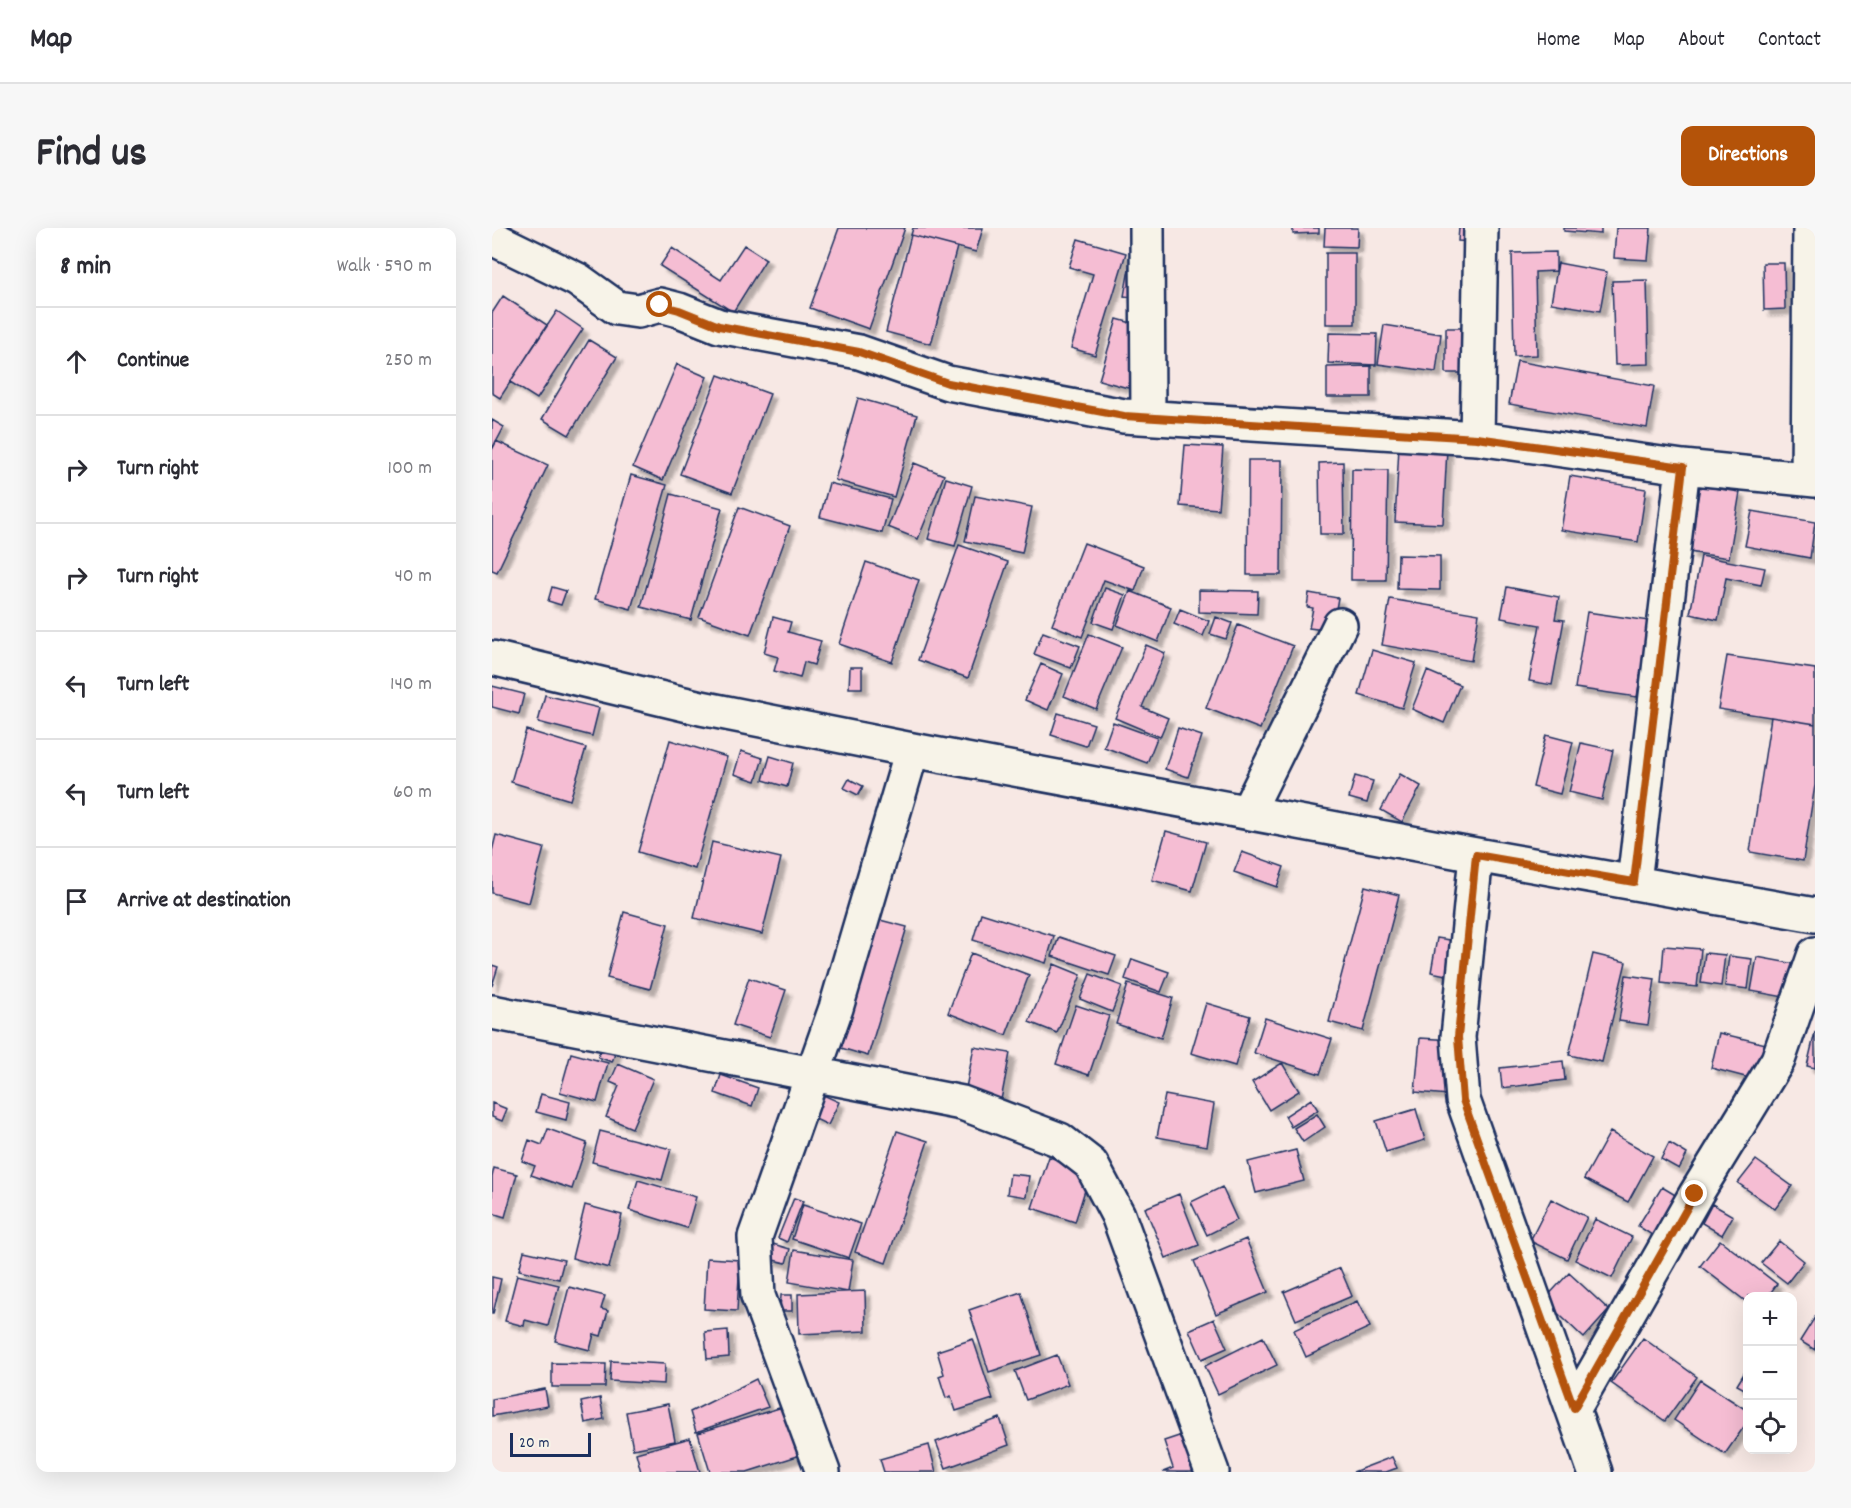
<!DOCTYPE html>
<html lang="en">
<head>
<meta charset="utf-8">
<style>
  :root { --surface:#fff; --page:#f7f7f7; --text:#2b2b33; --muted:#7c7c81; --line:#e1e1e2; --accent:#b45309 }
  body { margin:0; font-family:Dekko,sans-serif; background:var(--page); color:var(--text) }
  .controls { position:absolute; right:18px; bottom:18px; display:grid; overflow:hidden; border-radius:12px; box-shadow:0 6px 24px #0002 }
  .controls button { width:54px; height:54px; display:grid; place-items:center; padding:0; border:0; border-bottom:2px solid var(--line); background:var(--surface); color:var(--text); font:30px sans-serif }
  .scale { position:absolute; left:18px; bottom:15px; width:81px; box-sizing:border-box; padding-left:6px; border:3px solid #1b2f5e; border-top:0; font-size:16px; line-height:21px; white-space:nowrap; color:#1b2f5e; -webkit-text-stroke:4px #f7f3e8; paint-order:stroke }
  .stop { position:absolute; width:18px; height:18px; margin:-14px; border:4px solid #b45309; border-radius:50%; background:#fff }
  .stop.end { background:#b45309; border-color:#fff; box-shadow:0 2px 6px #0008 }
  .list { margin:0; padding:0; list-style:none }
  h2 { display:flex; justify-content:space-between; align-items:center; height:78px; margin:0; padding:0 24px; font-size:26px }
  h2 small { font-size:20px; font-weight:400; color:var(--muted) }
  .list li { display:grid; grid-template-columns:39px 1fr auto; gap:18px; align-items:center; box-sizing:border-box; height:108px; padding:0 24px; border-top:2px solid var(--line) }
  .list b { display:block; font-size:22px; white-space:nowrap }
  .list em { font-size:20px; font-style:normal; color:var(--muted) }
  .icon { flex:none; width:33px; height:33px; fill:none; stroke:currentColor; stroke-width:2; stroke-linecap:round; stroke-linejoin:round }
  .map { position:relative; flex:none; width:1323px; height:1244px; overflow:hidden; border-radius:12px }
  header { display:flex; align-items:center; gap:36px; box-sizing:border-box; height:84px; padding:0 30px; background:var(--surface); border-bottom:2px solid var(--line) }
  header strong { font-size:28px }
  nav { display:flex; gap:33px; margin-inline-start:auto; font-size:21px }
  .intro { display:flex; align-items:center; justify-content:space-between; box-sizing:border-box; height:144px; padding:0 36px }
  h1 { margin:0; font-size:42px }
  .button { padding:15px 27px; border-radius:12px; background:var(--accent); color:#fff; font-size:21px; font-weight:700 }
  main { display:flex; gap:36px; padding:0 36px }
  aside { flex:1; background:var(--surface); border-radius:12px; box-shadow:0 6px 24px #0002 }
  .map>svg:first-child { display:block }
</style>
</head>
<body>
<header>
<strong>Map</strong>
<nav><a>Home</a><a>Map</a><a>About</a><a>Contact</a></nav>
</header>
<div class="intro"><h1>Find us</h1><a class="button">Directions</a></div>
<main>
<aside>
<h2>8 min<small>Walk · 590 m</small></h2>
<ul class="list">
<li><svg class="icon" aria-label="ahead" viewBox="0 0 24 24"><path d="M12 20V5M6 11l6-6 6 6"/></svg><div><b>Continue</b></div><em>250 m</em></li>
<li><svg class="icon" aria-label="right" viewBox="0 0 24 24"><path d="M7 20v-9h11M14 6l5 5-5 5"/></svg><div><b>Turn right</b></div><em>100 m</em></li>
<li><svg class="icon" aria-label="right" viewBox="0 0 24 24"><path d="M7 20v-9h11M14 6l5 5-5 5"/></svg><div><b>Turn right</b></div><em>40 m</em></li>
<li><svg class="icon" aria-label="left" viewBox="0 0 24 24"><path d="M17 20v-9H6M10 6l-5 5 5 5"/></svg><div><b>Turn left</b></div><em>140 m</em></li>
<li><svg class="icon" aria-label="left" viewBox="0 0 24 24"><path d="M17 20v-9H6M10 6l-5 5 5 5"/></svg><div><b>Turn left</b></div><em>60 m</em></li>
<li><svg class="icon" aria-label="arrive" viewBox="0 0 24 24"><path d="M6 21V4h12l-3 4 3 4H6"/></svg><div><b>Arrive at destination</b></div></li>
</ul>
</aside>
<div class="map">
<svg width="1323" height="1244" viewBox="0 0 1323 1244">
  <defs>
    <filter id="shadow"><feDropShadow dx="5.5" dy="5.5" stdDeviation="1.5" flood-color="#0004"/></filter>
  </defs>
  <rect width="100%" height="100%" fill="#f7e8e4"/>
  <filter id="ink" filterUnits="userSpaceOnUse"><feTurbulence type="fractalNoise" baseFrequency=".0167" numOctaves="2"/><feDisplacementMap in="SourceGraphic" scale="12" xChannelSelector="R" yChannelSelector="G"/><feConvolveMatrix kernelMatrix="1 2 1 2 8 2 1 2 1" color-interpolation-filters="sRGB"/></filter>
  <g filter="url(#ink)">
    <path fill="#f5bdd3" stroke="#1b2f5e" stroke-width="1.5" filter="url(#shadow)" d="M347,0h66l-36,101 -59,-21z
      M421,0h70l-7,24 -65,-17z
      M801,0h26v5l-26,1z
      M833,0h33l-1,19 -33,-1z
      M967,0h15l-1,14 -15,-1z
      M1072,0h37v6l-37,-3z
      M1124,0h35l-3,32 -34,-2z
      M419,7l46,12 -26,97 -45,-12z
      M586,11l48,14 -31,102 -24,-7 22,-74 -24,-7z
      M252,17l22,14 -33,53 -73,-46 12,-18 49,32z
      M641,18l5,52 -14,-2z
      M1064,24v19l-21,1 2,83 -23,1 -2,-103z
      M834,25h29v71h-29z
      M1066,35l49,9 -7,39 -49,-8z
      M1271,35h21l1,46 -21,1z
      M1155,52l2,84 -34,1 -3,-84z
      M11,68l44,29 -47,73 -8,-5v-80z
      M65,83l26,18 -46,70 -27,-17z
      M625,91l29,8 -18,61 -29,-8z
      M892,97l57,9 -5,38 -58,-8z
      M954,100h20l-1,45h-19z
      M837,105l48,1 -1,31 -48,-2z
      M97,112l28,17 -48,78 -27,-16z
      M1025,133l137,25 -7,42 -138,-24z
      M185,136l30,13 -44,103 -30,-13z
      M879,138v31h-44v-30z
      M226,147l52,19 -38,99 -52,-19z
      M366,170l59,17 -23,82 -59,-17z
      M0,192l12,7 -12,23z
      M4,213l52,24 -51,107 -5,-2v-120z
      M693,217l38,2 -5,62 -38,-3z
      M907,219l48,2 -4,75 -48,-2z
      M756,232h34l-1,115h-34z
      M851,234l1,72h-24l-1,-71z
      M422,235l30,12 -26,64 -30,-12z
      M860,241l36,1 -2,110h-35z
      M139,247l36,10 -36,124 -36,-10z
      M1078,248l76,13 -8,53 -77,-12z
      M454,250l26,8 -17,60 -27,-7z
      M337,255l62,16 -9,34 -62,-16z
      M1208,258l40,6 -11,66 -40,-6z
      M179,266l51,14 -31,112 -50,-13z
      M483,268l57,11 -10,46 -57,-12z
      M247,279l51,19 -40,109 -51,-18z
      M1260,283l63,11 -5,36 -65,-12z
      M592,315l60,23 -9,25 -31,-11 -22,57 -30,-12z
      M467,317l49,17 -40,116 -50,-18z
      M906,327l42,1v34l-43,-1z
      M1209,328l64,12 -4,17 -35,-7 -8,42 -28,-6z
      M374,334l53,18 -27,82 -53,-18z
      M60,359l14,4 -5,14 -13,-4z
      M1015,359l52,10 -4,22 9,1 -12,65 -23,-4 11,-56 -39,-7z
      M613,360l20,7 -12,34 -20,-7z
      M707,362l59,1 -1,23 -58,-2z
      M638,363l41,16 -13,35 -41,-17z
      M817,365l29,5 -6,33 -23,-3 4,-20 -6,-1z
      M898,371l89,15 -8,47 -89,-16z
      M688,381l29,12 -6,15 -29,-12z
      M1095,384l62,9 -12,76 -62,-9z
      M281,389l18,5 -3,10 33,9 -7,24 -10,-3 -4,16 -26,-7 4,-14 -14,-4z
      M724,389l16,6 -6,16 -16,-5z
      M746,397l55,21 -33,83 -54,-21z
      M551,404l37,14 -9,22 -37,-14z
      M597,406l33,13 -26,62 -32,-13z
      M654,417l19,8 -23,54 26,11 -8,19 -45,-19z
      M880,422l44,13 -14,45 -43,-13z
      M1235,428l88,13v55l-97,-15z
      M549,436l22,10 -15,36 -23,-10z
      M358,439h12v21h-13z
      M935,443l33,14 -16,38 -32,-14z
      M0,458l32,8 -5,20 -27,-7z
      M53,467l54,13 -7,28 -54,-14z
      M566,485l36,11 -8,22 -35,-11z
      M1279,489l44,7v61l-12,76 -53,-9z
      M621,494l44,16 -10,25 -43,-16z
      M686,500l24,8 -14,41 -23,-8z
      M34,502l60,18 -16,52 -59,-18z
      M1054,507l27,7 -13,52 -27,-7z
      M178,512l57,17 -32,112 -57,-17z
      M1089,515l32,7 -11,50 -33,-8z
      M249,523l22,7 -7,23 -22,-7z
      M278,528l23,7 -6,24 -24,-7z
      M908,546l21,12 -19,36 -21,-12z
      M863,548l18,5 -6,22 -18,-5z
      M357,551l14,7 -5,9 -14,-7z
      M674,603l40,11 -14,49 -40,-11z
      M4,607l48,13 -15,55 -37,-10v-42z
      M220,614l69,16 -19,76 -68,-16z
      M750,624l42,15 -7,20 -43,-15z
      M873,658l34,9 -36,136 -34,-9z
      M132,684l44,12 -18,65 -43,-11z
      M489,685l73,23 -8,27 -73,-23z
      M388,692l27,7 -39,129 -27,-8z
      M567,709l57,19 -7,19 -57,-19z
      M945,710l26,4 -7,35 -25,-5z
      M1172,718l37,3 -4,38 -36,-4z
      M479,725l58,22 -23,60 -58,-22z
      M1213,725l20,2 -4,31 -20,-3z
      M1101,726l33,8 -24,100 -33,-7z
      M1237,728l23,3 -4,30 -23,-3z
      M1265,729l38,7 -6,34 -38,-7z
      M640,731l37,13 -8,20 -36,-13z
      M562,736l27,11 -24,58 -28,-11z
      M0,737l6,2 -6,19z
      M598,746l32,12 -10,26 -32,-13z
      M1134,747l29,4 -7,46 -29,-4z
      M257,750l37,12 -16,47 -37,-12z
      M636,756l45,14 -12,40 -45,-14z
      M714,775l44,13 -15,50 -44,-13z
      M584,777l33,11 -20,59 -33,-11z
      M773,790l67,21 -12,35 -66,-21z
      M1323,804v36l-8,-2z
      M1227,805l47,11 -9,36 -46,-12z
      M113,809l14,5 -7,20 -14,-5z
      M928,810l34,2 -5,55 -34,-3z
      M482,819l36,6 -9,47 -36,-7z
      M79,825l37,10 -11,39 -37,-10z
      M1071,833l2,19 -63,8 -2,-20z
      M790,835l17,28 -30,19 -17,-28z
      M126,836l35,15 -21,49 -26,-11 13,-31 -9,-4z
      M229,847l37,13 -6,18 -37,-13z
      M49,866l29,8 -4,18 -30,-8z
      M329,866l18,8 -11,23 -17,-8z
      M673,867l49,9 -7,42 -50,-9z
      M819,871l7,11 -27,17 -6,-11z
      M0,875l15,6 -5,12 -10,-4z
      M924,881l9,31 -39,12 -10,-31z
      M825,886l8,13 -22,15 -9,-14z
      M56,901l39,14 -15,46 -41,-14 4,-9 -13,-5 7,-21 13,5z
      M108,903l71,18 -9,31 -70,-18z
      M405,903l31,10 -42,122 -31,-11z
      M1118,904l43,24 -25,46 -44,-23z
      M1177,915l18,11 -8,15 -18,-10z
      M804,922l8,31 -48,12 -8,-31z
      M557,929l42,14 -16,51 -43,-14z
      M1264,932l36,26 -17,23 -37,-26z
      M2,940l23,6 -12,43 -13,-4v-36z
      M518,946l19,2 -3,21 -19,-3z
      M146,952l58,17 -9,31 -58,-18z
      M730,959l15,33 -30,15 -16,-33z
      M1170,959l20,12 -24,40 -20,-13z
      M687,966l20,51 -33,13 -21,-50z
      M302,970l9,3 -16,41 -9,-4z
      M1059,971l36,18 -20,42 -37,-18z
      M1220,976l21,12 -11,19 -20,-12z
      M93,977l37,10 -13,53 -37,-10z
      M311,977l58,19 -12,34 -57,-19z
      M1103,991l37,18 -20,41 -37,-18z
      M754,1011l22,53 -52,22 -22,-53z
      M1228,1012l57,44 -9,12h-20v7l-48,-37z
      M1287,1013l25,20 -17,22 -26,-20z
      M281,1016l17,5 -4,14 -17,-4z
      M302,1022l59,10 -5,32 -59,-10z
      M32,1023l40,9 -5,19 -40,-9z
      M215,1030l33,2 -3,51 -33,-2z
      M848,1040l12,28 -56,24 -12,-28z
      M1077,1045l40,37 -25,28 -40,-38z
      M25,1047l42,10 -11,41 -23,-6 -1,6 -19,-5z
      M0,1049l9,2 -8,35h-1z
      M77,1059l36,9 -4,13 7,2 -7,25 -7,-2 -4,16 -35,-9z
      M373,1063l1,40 -67,3 -1,-40z
      M529,1064l20,63 -52,17 -20,-62z
      M289,1067h11v16h-12z
      M865,1073l13,26 -64,30 -12,-27z
      M1323,1089v33l-15,-9z
      M722,1091l13,29 -25,11 -13,-29z
      M236,1102l1,27 -22,2 -2,-27z
      M771,1109l14,28 -59,29 -13,-28z
      M1151,1110l54,39 -32,44 -54,-38z
      M481,1111l20,60 -37,12 -5,-15 -5,2 -7,-22 5,-2 -7,-23z
      M565,1127l11,29 -42,16 -11,-29z
      M119,1133l54,3 -1,20 -54,-3z
      M60,1135l54,1 -1,23h-53z
      M1256,1139v24l-11,-6z
      M264,1151l12,28 -72,25 -6,-20z
      M1208,1152l48,31v10l-23,33 -51,-34z
      M53,1161l3,17 -56,10v-17z
      M108,1170l4,21 -19,4 -4,-21z
      M176,1176l7,37 -42,8 -7,-37z
      M297,1177l15,49 -57,18h-37l-12,-39z
      M508,1190l9,27 -63,23 -10,-26z
      M690,1207l12,37h-31l10,-4 -9,-27z
      M198,1210l10,34h-59l-5,-19z
      M437,1217l7,27h-52l-4,-13z
      M900,1229l5,11 -11,4h-33z"/>
    <g fill="none" stroke-linecap="round" stroke-linejoin="round">
      <defs>
        <path id="minor" d="M655,0l1,189
          M0,10l86,42 39,28 21,3 22,-6 19,5 40,16 140,26 89,31 176,33 353,22 206,29 132,13
          M985,210l4,-210
          M1316,251l2,-251
          M0,430l209,50 211,42 564,105 339,60
          M756,583l92,-186
          M984,627l-18,182 5,63 132,372
          M1142,654l49,-415
          M0,784l470,91 98,37 31,24 27,51 94,257
          M1082,1180l122,-214 82,-134 37,-106
          M331,1244l-65,-176 -3,-59 81,-229 76,-258"/>
      </defs>
      <use href="#minor" stroke="#1b2f5e" stroke-width="38"/>
      <use href="#minor" stroke="#f7f3e8" stroke-width="33"/>
    </g>
  </g>
  <g fill="none" stroke-linecap="round" stroke-linejoin="round" filter="url(#ink)">
    <path stroke="#b45309" stroke-width="8" d="M168,77l19,5 40,16 140,26 89,31 176,33 353,22 206,29 -49,415 -158,-27 -18,182 5,63 111,308 121,-214"/>
  </g>
</svg>
<div class="controls">
<button>+</button>
<button>−</button>
<button><svg class="icon" aria-label="locate" viewBox="0 0 24 24"><circle cx="12" cy="12" r="6"/><path d="M12 2v4M12 18v4M2 12h4M18 12h4"/></svg></button>
</div>
<div class="scale">20 m</div>
<div class="stop" style="left:168px;top:77px"></div>
<div class="stop end" style="left:1203px;top:966px"></div>
</div>
</main>
</body>
</html>
